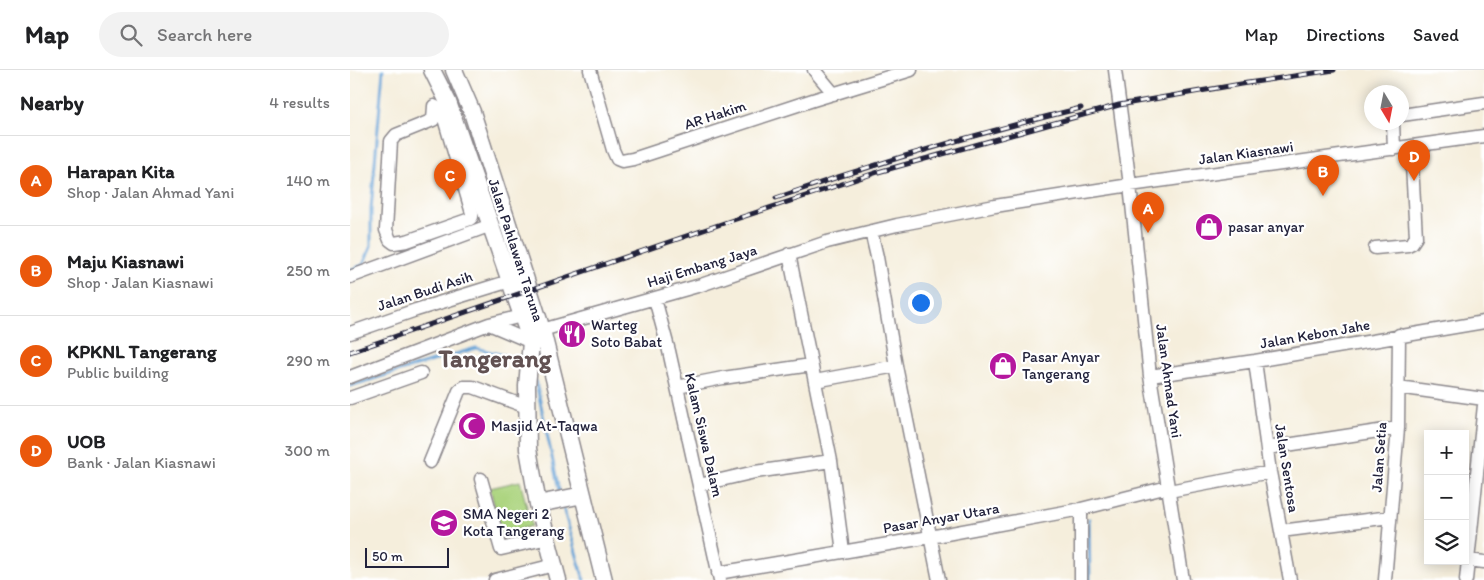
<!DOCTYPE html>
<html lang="en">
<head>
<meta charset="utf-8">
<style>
  :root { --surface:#fff; --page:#f2f2f2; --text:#202124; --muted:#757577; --line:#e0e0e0; --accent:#ea580c }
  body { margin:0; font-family:Itim,sans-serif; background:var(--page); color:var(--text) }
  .controls { position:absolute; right:15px; bottom:15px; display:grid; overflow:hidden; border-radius:0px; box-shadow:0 2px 12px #0003 }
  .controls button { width:45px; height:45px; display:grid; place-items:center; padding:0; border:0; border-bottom:1px solid var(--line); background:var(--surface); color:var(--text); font:25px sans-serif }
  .compass { position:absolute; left:1014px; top:15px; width:45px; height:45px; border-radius:50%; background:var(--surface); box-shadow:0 2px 12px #0003; rotate:170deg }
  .scale { position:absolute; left:15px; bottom:12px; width:84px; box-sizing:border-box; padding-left:5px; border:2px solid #22223b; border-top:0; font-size:14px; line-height:18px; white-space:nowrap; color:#22223b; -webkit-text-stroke:4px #fff; paint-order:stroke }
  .you { position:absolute; left:570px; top:232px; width:18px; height:18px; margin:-12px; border:4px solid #fff; border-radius:50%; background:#1a73e8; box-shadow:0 0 0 8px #1a73e833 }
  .badge { display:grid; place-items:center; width:32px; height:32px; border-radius:50%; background:var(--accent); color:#fff; font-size:16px; font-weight:700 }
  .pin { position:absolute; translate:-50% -41px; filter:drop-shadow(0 1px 2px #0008) }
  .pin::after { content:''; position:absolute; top:26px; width:18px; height:15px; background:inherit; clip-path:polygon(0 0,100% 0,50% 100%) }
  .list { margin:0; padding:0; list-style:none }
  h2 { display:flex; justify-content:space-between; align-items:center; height:65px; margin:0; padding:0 20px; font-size:21px }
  h2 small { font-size:16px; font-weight:400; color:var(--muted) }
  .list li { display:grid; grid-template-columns:32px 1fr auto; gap:15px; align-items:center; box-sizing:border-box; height:90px; padding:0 20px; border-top:1px solid var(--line) }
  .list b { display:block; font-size:19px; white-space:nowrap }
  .list p { margin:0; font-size:16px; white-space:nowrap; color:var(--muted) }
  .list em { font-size:16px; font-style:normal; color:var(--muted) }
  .icon { flex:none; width:28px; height:28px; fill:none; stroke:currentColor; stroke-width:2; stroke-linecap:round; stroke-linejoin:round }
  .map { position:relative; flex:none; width:1134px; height:510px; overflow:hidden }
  header { display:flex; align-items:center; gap:30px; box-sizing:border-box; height:70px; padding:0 25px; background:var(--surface); border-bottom:1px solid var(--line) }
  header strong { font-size:24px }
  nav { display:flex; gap:28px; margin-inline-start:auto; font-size:18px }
  .search { width:350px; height:45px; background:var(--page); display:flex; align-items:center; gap:12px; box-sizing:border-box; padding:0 18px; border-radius:28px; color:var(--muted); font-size:19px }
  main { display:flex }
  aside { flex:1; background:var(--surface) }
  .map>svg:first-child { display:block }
</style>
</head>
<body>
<header>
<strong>Map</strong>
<div class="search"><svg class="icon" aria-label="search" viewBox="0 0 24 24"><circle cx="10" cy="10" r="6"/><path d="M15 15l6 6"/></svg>Search here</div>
<nav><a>Map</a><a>Directions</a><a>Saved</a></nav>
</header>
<main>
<aside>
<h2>Nearby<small>4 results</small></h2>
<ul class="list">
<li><span class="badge">A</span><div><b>Harapan Kita</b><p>Shop · Jalan Ahmad Yani</p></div><em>140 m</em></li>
<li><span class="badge">B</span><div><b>Maju Kiasnawi</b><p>Shop · Jalan Kiasnawi</p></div><em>250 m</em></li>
<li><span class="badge">C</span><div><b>KPKNL Tangerang</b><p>Public building</p></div><em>290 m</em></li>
<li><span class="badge">D</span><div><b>UOB</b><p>Bank · Jalan Kiasnawi</p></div><em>300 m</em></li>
</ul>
</aside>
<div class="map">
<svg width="1134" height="510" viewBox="0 0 1134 510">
  <rect width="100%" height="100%" fill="#fff"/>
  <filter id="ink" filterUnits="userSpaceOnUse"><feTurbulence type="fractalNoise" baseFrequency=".02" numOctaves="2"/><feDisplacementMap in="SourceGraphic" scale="10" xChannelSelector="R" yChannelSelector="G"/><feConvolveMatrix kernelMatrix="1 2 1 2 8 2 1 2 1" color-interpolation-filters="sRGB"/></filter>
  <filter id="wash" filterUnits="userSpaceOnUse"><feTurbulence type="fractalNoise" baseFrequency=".0096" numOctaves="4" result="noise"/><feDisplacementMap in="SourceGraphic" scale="20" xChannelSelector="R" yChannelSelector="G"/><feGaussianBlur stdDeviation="1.12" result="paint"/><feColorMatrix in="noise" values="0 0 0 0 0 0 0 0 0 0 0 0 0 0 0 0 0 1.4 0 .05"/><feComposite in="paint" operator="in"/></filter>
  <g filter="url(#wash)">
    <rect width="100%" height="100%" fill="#f5eedc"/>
    <path fill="#acd47f" stroke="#677b5d" d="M170,411l12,45 -31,8 -11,-46z"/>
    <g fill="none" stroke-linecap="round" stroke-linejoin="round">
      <path stroke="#65a2d6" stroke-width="3" d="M0,200l13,-5 8,-19v-37l12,-139
        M184,310l2,2 24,113
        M0,316l126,-38 43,11 4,5
        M212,434l22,76
        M739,449l1,61"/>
    </g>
  </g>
  <g filter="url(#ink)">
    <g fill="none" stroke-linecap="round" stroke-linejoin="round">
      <defs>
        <path id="minor" d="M240,0l23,80 4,9 5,2 11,-2 180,-59 98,-30
          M464,0l20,24
          M765,0l15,115 20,191 33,204
          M84,36l6,3 3,6 29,98v4l-2,2 -63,22 -13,2 -4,-3 -4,-10 5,-89 5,-6 37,-15z
          M1052,45l82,-12
          M1043,52l1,27
          M521,161l6,26 19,109 43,214
          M1025,178l33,-3 4,-2 4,-6 -5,-90
          M439,184l42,207 12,91
          M0,207l141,-52
          M305,229l14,52 51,229
          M139,254l42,18
          M192,260l159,-45 126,-43 70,-17 98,-19 135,-21 354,-49
          M0,263l66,-23 94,-29
          M905,291l15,111 20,108
          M800,306l105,-15 229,-39
          M0,307l139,-53 33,-8
          M465,311l81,-15
          M327,317l46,-9 88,-13
          M1048,317l86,12
          M0,328l71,-25
          M917,378l131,-20
          M80,392l29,-71 4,-4h10l54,20
          M131,409l20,70 47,-11
          M349,415l56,-13 76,-11
          M819,421l101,-19
          M931,461l109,-14
          M1118,490l16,2
          M368,503l212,-36 151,-28 87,-22
          M145,510l59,-15
          M731,510v-71
          M1035,510l13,-152 1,-93
          M1116,510l18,-175"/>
        <path id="major" d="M82,0l16,32 83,240 -4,44 1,63 10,55 20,76
          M104,0l18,42 70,218 62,250
          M188,434l45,-9"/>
      </defs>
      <use href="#minor" stroke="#8c888c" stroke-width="15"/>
      <use href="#major" stroke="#8c888c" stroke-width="19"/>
      <use href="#minor" stroke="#fff" stroke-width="12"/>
      <use href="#major" stroke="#fff" stroke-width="16"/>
      <defs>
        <path id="rail" d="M426,128c100,-35 202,-65 305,-90
          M0,282l374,-129 154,-51 241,-67 122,-21 93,-14"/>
      </defs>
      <use href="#rail" stroke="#22223b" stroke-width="5"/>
      <use href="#rail" stroke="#fff" stroke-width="3" stroke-dasharray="9" stroke-linecap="butt"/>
    </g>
  </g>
  <defs>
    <symbol id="shop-disc" viewBox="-11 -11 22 22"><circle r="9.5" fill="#b5179e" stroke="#fff"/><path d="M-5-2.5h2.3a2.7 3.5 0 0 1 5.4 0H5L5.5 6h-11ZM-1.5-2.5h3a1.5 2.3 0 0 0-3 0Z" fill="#fff"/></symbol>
    <symbol id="restaurant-disc" viewBox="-11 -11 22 22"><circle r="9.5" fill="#b5179e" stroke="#fff"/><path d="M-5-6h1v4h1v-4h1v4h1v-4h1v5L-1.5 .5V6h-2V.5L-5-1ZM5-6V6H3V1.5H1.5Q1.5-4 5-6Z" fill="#fff"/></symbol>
    <symbol id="mosque-disc" viewBox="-11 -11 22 22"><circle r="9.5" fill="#b5179e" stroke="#fff"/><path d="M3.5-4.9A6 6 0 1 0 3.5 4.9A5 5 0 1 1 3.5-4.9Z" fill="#fff"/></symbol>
    <symbol id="school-disc" viewBox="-11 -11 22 22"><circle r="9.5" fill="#b5179e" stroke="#fff"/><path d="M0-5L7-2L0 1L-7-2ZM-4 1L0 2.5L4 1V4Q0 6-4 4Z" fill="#fff"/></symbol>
  </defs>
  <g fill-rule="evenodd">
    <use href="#shop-disc" x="843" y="141" width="32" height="32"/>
    <use href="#restaurant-disc" x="206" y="248" width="32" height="32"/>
    <use href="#shop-disc" x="637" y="280" width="32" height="32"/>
    <use href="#mosque-disc" x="106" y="340" width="32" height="32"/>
    <use href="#school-disc" x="78" y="437" width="32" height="32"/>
  </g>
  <g text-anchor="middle" stroke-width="4.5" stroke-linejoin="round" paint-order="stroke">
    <g font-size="15" fill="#22223b" stroke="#fff">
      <text transform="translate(365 45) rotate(-18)" y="5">AR Hakim</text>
      <text transform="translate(896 83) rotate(-8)" y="5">Jalan Kiasnawi</text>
      <text transform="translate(166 180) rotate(72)" y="5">Jalan Pahlawan Taruna</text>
      <text transform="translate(352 196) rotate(-17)" y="5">Haji Embang Jaya</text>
      <text transform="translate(75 221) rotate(-18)" y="5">Jalan Budi Asih</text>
      <text transform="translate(965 264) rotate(-10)" y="5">Jalan Kebon Jahe</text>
      <text transform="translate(819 311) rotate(82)" y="5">Jalan Ahmad Yani</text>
      <text transform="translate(354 365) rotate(77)" y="5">Kalam Siswa Dalam</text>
      <text transform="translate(1029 387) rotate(-86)" y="5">Jalan Setia</text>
      <text transform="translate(937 398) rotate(81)" y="5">Jalan Sentosa</text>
      <text transform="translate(591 448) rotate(-10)" y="5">Pasar Anyar Utara</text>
    </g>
    <g font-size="15" fill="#22223b" stroke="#fff" text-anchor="start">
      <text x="878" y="162">pasar anyar</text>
      <text x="241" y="260">Warteg<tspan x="241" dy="17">Soto Babat</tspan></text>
      <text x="672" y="292">Pasar Anyar<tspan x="672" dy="17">Tangerang</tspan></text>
      <text x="141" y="361">Masjid At-Taqwa</text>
      <text x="113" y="449">SMA Negeri 2<tspan x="113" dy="17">Kota Tangerang</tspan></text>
    </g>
    <g font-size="25" font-weight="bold" fill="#615152" stroke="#fff">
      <text x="145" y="297">Tangerang</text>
    </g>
  </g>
</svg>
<div class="controls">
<button>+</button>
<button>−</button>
<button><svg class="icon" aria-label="layers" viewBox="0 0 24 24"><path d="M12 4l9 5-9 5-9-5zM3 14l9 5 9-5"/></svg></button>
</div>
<svg class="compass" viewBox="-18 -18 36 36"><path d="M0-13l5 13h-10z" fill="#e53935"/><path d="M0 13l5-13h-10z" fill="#757577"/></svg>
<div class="scale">50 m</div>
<div class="you"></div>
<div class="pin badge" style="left:798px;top:163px">A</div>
<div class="pin badge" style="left:973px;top:126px">B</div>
<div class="pin badge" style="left:100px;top:130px">C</div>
<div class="pin badge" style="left:1064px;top:111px">D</div>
</div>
</main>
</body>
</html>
